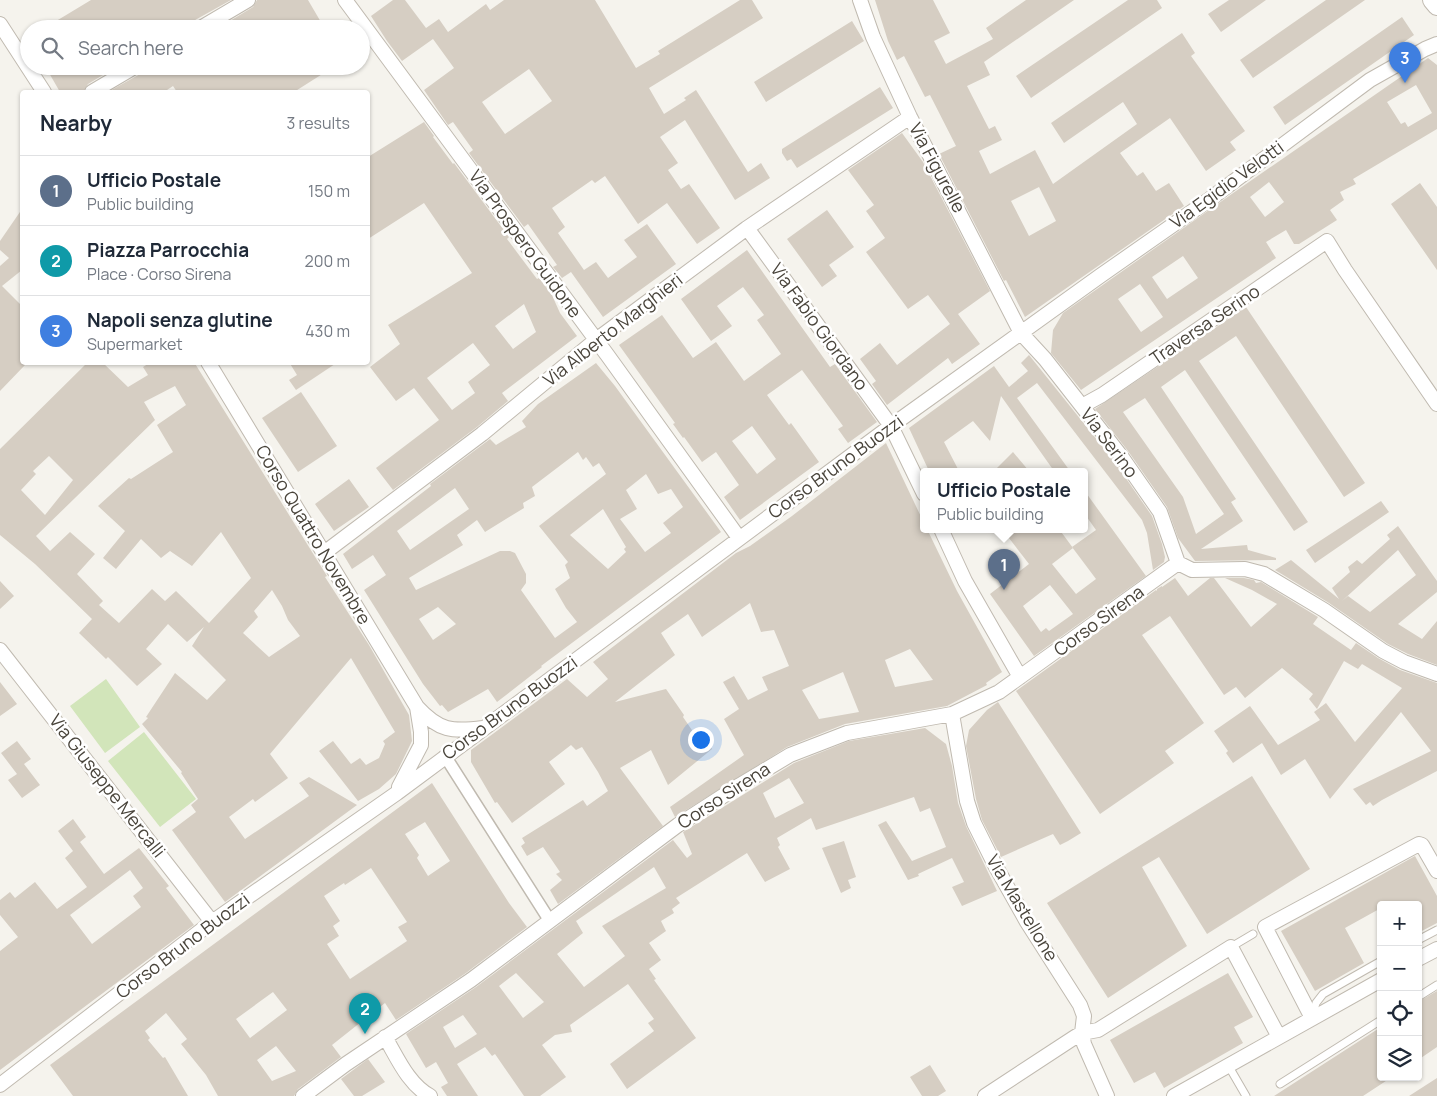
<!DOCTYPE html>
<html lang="en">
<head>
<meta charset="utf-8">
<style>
  :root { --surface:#fff; --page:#f2f2f3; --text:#1f2937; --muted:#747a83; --line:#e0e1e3; --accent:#7c3aed }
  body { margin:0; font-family:Manrope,sans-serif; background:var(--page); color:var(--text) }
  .controls { position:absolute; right:15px; bottom:15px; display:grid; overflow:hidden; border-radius:5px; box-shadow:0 1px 4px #0004 }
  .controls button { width:45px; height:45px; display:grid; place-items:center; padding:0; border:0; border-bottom:1px solid var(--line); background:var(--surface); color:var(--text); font:25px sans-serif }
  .you { position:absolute; left:700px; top:739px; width:18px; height:18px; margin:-12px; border:4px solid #fff; border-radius:50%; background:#1a73e8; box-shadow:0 0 0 8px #1a73e833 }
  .badge { display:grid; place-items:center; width:32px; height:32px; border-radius:50%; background:var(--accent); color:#fff; font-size:16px; font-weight:700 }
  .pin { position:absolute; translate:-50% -41px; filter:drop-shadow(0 1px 2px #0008) }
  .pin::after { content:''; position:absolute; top:26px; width:18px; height:15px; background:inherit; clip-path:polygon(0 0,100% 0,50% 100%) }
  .popup { position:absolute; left:920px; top:468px; width:168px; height:65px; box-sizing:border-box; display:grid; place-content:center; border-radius:5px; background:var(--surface); filter:drop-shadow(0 1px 4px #0005); font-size:16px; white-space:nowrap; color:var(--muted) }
  .popup b { font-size:19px; color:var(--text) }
  .popup::after { content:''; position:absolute; left:50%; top:100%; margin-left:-10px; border:10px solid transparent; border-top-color:var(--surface) }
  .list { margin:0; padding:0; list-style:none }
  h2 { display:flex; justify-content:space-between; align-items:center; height:65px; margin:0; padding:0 20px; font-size:21px }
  h2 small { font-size:16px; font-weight:400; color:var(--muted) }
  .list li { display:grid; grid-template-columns:32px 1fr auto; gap:15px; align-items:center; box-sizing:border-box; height:70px; padding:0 20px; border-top:1px solid var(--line) }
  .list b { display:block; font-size:19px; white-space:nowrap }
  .list p { margin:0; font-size:16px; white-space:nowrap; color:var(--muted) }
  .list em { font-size:16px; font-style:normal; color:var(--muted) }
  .icon { flex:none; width:28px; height:28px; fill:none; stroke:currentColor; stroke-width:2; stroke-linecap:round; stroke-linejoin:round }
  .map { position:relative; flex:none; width:1437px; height:1096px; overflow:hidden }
  .search { position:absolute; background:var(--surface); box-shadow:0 1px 4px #0004; left:20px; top:20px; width:350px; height:55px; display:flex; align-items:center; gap:12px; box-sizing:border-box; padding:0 18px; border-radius:28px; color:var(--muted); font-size:19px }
  .panel { position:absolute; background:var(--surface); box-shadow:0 1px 4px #0004; left:20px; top:90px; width:350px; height:275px; border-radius:5px }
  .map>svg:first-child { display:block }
</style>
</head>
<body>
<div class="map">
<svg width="1437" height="1096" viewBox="0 0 1437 1096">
  <rect width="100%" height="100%" fill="#f5f3ed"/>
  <path fill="#d2e5ba" d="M106,679l34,48 -35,26 -35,-47z
    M144,732l52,67 -36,28 -52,-66z"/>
  <path fill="#d6cec3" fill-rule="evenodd" d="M91,0h140l-52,29h-136z
    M257,0h51l17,29h-103l-2,-2 33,-20z
    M393,0h12l21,28 13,-9 9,13 38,-28 4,6 14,-10h91l41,68 24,-14 -2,-3 82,-51h12l11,18 -114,70 15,26 22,-14 -2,-2 12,-8 52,82 13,-9 9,15 -35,22 -50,-80 -25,17 18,26 -10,7 13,19 8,-5 31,44 -23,16 -30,-41 -29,21 -33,-48 -10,7 -3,-3 -40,28 13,19 -7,6 26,37 12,-8 12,16 29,-21 -13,-17 23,-16 29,40 -73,53 -32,-45 -9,6 -9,-11 4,-2 -29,-41 -4,3 -55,-74 4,-3 -20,-28 -5,3 -24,-35 30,-22 -21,-29 -31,22 -15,-20 -16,-25zM529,69l23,32 -47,33 -23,-32z
    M875,0h58l17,33 -16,8 12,23 47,-25 -7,-11 40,-28h48l-90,62 6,13 -23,11 22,43 6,-3 7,14 -23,11 11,23 45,-24 18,34 84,-60 -14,-22 -59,41 -13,-20 131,-90 13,20 -4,3 54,75 -15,11 6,8 -30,21 -36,-53 -50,35 17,23 6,-4 13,19 13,-8 15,23 -159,111 -19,-37 -2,1 -65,-127 17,-8 -26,-51 -5,2 -21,-41 -7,4 -9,-19zM1039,187l17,34 -27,15 -18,-35z
    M1128,0h29l5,8 -131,90 -15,-22z
    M1229,0h37l-45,32 -13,-18z
    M1326,0h39l-112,78 -13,-18z
    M1402,17l12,18 -129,90 -12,-18z
    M852,21l12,20 -98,61 -12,-20z
    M1428,58l9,7v64l-84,50 3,5 -16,8 4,8 -14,10 7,10 -38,24h-5l-8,-14 -20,12 10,16 -195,132 -30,-37 2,-23 10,-17 173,-122zM1416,85l16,28 -24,14 -3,-5 -4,2 -14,-22zM1269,182l15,20 -19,15 -15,-20zM1183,256l15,22 -31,21 -15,-22zM1140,284l23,33 -22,15 -23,-33z
    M45,66h73l-30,18 -5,8h-23z
    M145,66h65l3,5 7,-5h115l-41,26h-117l-4,-6 -9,6h-56l32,-18z
    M880,87l13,21 -96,60 -6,-9 -4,2 -5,-8v-4z
    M424,122l10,14 -1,1 20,27 1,-1 55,74 -2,2 30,40 2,-1 12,15 9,20 17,23 -75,57 6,8 -31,26 -84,63 -17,-22 63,-48 -25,-32 -18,13 -26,-34 30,-23 -12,-19 84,-52 -48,-70 -56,36v-82zM524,304l12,28 -23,17 -18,-23zM473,343l17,22 -22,17 7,11 -23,17 -25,-32z
    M902,133l21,29 67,129 -32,23 22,30 -28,20 -4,-6 -61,47 -15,-21 4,-3 -16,-22 20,-16 17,22 53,-41 -22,-29 -20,14 -42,-57 19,-14 -19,-27 8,-6 -26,-35z
    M1420,183l17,24v63l-46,-66z
    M22,209v61l-20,16 20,20v57l3,2 -25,26v-125l9,-8 -9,-8v-9z
    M827,210l27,37 -25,18 8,11 -15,11 -35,-48z
    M747,250l83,117 5,-3 42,58 -29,21 -10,-14 5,-3 -41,-56 -35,25 22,30 2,-2 28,39 -79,58 -16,-23 15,-12 -23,-33 -14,10 -18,-25 -1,1 -10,-14 2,-1 -56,-78 43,-30 31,43 23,-16 28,39 37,-27 -24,-34 7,-5 -21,-28 -26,19 15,20 -21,15 -30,-42zM752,426l24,33 -19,15 -25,-33z
    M1246,307l119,176 -21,14 -108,-161 -37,25 109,161 -14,9 -109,-161 -24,17 75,112 -5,3 12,19 -42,28 46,-4 1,5 28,8v2l-81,1 -17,-23 -11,-31 -39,-56 -33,-42zM1145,398l79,116 -28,20 -13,-37 -60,-85z
    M1029,355l85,106 38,55 10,28 3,13 -1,5 -11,8 -6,-37 -5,-13 -105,-137 -20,15 53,73h-16l-53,-75 -11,45 -17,-20 -29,21 15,29h-30l-20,-43 85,-62 15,21 19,-16 -7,-8z
    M88,362h14l26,25 20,-12 -5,-8 8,-5h43l133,214 -2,1 44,68 40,70 3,26 -16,33 -17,15 -21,12 -39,-50 14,-10 18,23 9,-6 6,7 13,-7 6,-14 -2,-3 12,-9 -44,-74 -81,96 18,24 -33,24 -2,-3 -24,18 16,22 64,-43 -10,-13 10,-6 48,28 -132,97 -53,-72 24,-18 -5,-7 7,-6 -17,-26 1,-1 -40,-48 6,-6 -2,-1 29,-44 32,27 19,-20 -34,-34 12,-19 -17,15 -19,-18 -22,25 16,15 -25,22 -29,-29 -2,2 -27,-26 13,-14 -57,-55 -35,-29v-86zM175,386l11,19 -29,20 16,27 -42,27 -2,-1 -31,28 27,25 -22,27 13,11 25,-30 20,19 9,-7 22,15 29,-34 30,46 -42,45 -33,-32 -11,10 -13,-12 -33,34 -20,-18 4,-4 -26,-27 18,-20 -25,-22 -20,19 -14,-15 119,-116 -11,-18zM49,456l24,24 -28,35 -24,-25 15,-16 -3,-3zM272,590l10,16 6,14 12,16 -31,21 -26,-24 15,-16 -4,-6z
    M289,362h49l-42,28 -7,-10 8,-5z
    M596,363l19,23 106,146 -180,134 1,1 -45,35 -9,-13 -40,23 -6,-7 -2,1 -17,-22 -59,-94 22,-15 -13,-20 -21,14 -9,-15 88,-68 -1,-2 60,-45 6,6 30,-18 -4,-6 16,-17zM578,452l5,8 3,-3 7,10 6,-4 7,11 -67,52 29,36 -3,3 5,13 -15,11 11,19 11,14 -22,16 -34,-48 5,-7v-9l-11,-21 -5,-2h-10l-84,39 -7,-12 54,-33 -6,-10 20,-15 8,12 39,-24 -1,-5 12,-7 -3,-9zM646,474l12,20 13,-5 12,18 -20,16 8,10 -26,19 -25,-33 17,-10 -11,-19zM455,488l14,21 -59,41 -13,-19zM603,509l23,38 -2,2 2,3 -18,17 -38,-34zM438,607l18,17 -23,16 -14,-21z
    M301,392l36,54 -39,26 -36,-54z
    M886,443l38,80v6h3l30,62 45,81 -16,11 1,2 -40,21 -102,18 -58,23 -112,70 -5,-10 74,-52 -20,-36 15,-10 -16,-27 11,-6 14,24 20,-10 -6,-13 27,-11 -15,-36 -13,2 -11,-29 -48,34 -14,-23 -27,19 14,22 -60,47 51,-13 18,26 -1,2 13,19 7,-3 9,16 -44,36 -17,-35 -31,18 43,58 -105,78 -8,-14 12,-10 -6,-6 4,-2 -17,-25 -16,9 -6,-10 4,-3 -3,-5 61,-38 4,6 21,-15 -10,-19 -16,-25 -6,3 -5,-5 -22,17 16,22 -53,39 -15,-21 -2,1 -24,-41v-12l96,-71 20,18 21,-18 -15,-17 143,-109 14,-7 42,-30zM910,649l23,31 -38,7 -10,-27zM843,672l16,40 -40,7 -17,-29z
    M1013,452l16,19h-35z
    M349,479l20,28 -35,24 -19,-27z
    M1084,490l62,86 -112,80 -44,-62 39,-30 -27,-35h57l14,19 -21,16 24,30 20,-15 -24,-32 24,-17 -12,-17zM1050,585l23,29 -24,17 -3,-3 -5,4 -18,-26z
    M1381,501l8,11 -74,51 -9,-13z
    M1398,526l39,55v11l-39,32 24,15 15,-18v44l-29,-11 -20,-10 -59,-41 -54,-33 16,-10 48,39 -7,-11 18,-16 -2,-5 9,-7 5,4 28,-25 -3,-4zM1398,550l18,25 -46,37 -22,-16 -6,5z
    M1175,578l13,18 22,-18h4l37,49 26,-23 -25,-14 -27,-12h19l10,2 2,3 5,-1 57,35 -5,7 38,26 5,-7 22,15 22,12 37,13v88l-55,29 -9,6 -3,-4 -4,3 -13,-16 78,-38 -30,-39 -71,87 -25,-40 -24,16 -19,-32 -29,20 -7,-10 2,-2 -14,-20 36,-25 28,39 42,-25 -6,-8 12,-9 29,39 47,-54 -40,-24 -4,5 -14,-8 -27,48 -8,-10 4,-5 -31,-26 -37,30 -9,-11 -12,8 -54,-79 -28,19 62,88 -39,28 9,12 -74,51 -84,-123 140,-101 1,1v-2l5,-3v1z
    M0,581l14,15 -14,13z
    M0,682l17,22 -17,12z
    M998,702l83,131 -13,8 -8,4 -7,-11 -52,23 -19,-37 -6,-21 -10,-53 3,-16 18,-20z
    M925,728l21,16 6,22 6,37 8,23 31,65 -35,15 -10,-19 12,-5 -12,-24 -34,16 1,2 -11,4 -30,-55 8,-4 26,40 34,-14 -16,-39 -10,4 -6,-15 -98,33 -5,-12 -34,20 3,7 -2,2 12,22 -25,13 -18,-29 -71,45 4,5 -8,6 2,4 -13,8 5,10 -17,12 12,17 -12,9 7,10 -2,1 42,58 -69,51 -17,-25 44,-33 -6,-8 6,-4 -26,-35 -58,41 2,7 -17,3 -13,10 24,32 -26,19h-16l-29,-42 -3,2 -7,-9 -28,17 21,32h-31l-6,-9 7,-4 -12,-21 -10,6 -20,-34 70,-47 197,-147 14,18 5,-4 -9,-22 111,-69 55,-22zM789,778l15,25 -29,15 -12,-25zM654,867l12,21 -64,38 23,30 -41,31 -27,-33 26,-21 -7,-12zM516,973l28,29 -21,16 -24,-32zM463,1015l14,19 -22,14 -12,-21z
    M17,741l14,18 -7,5 16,21 -18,13 -14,-18 9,-6 -16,-21z
    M1252,776l58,93 -103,65 -48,-77 -17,10 45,79 -79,52 -61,-95z
    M432,783l77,120 18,24 -61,46 -70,47 -11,-17 -53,42 9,12 -43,32 -4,7h-76l-12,-21 -25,-31 6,-5 -21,-26 -21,18 5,7 -2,2 15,18 2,-1 23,39h-115l-23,-31zM425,822l25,39 -22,15 -11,-18 2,-3 -14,-21zM371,868l36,54 -9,5 9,14 -57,38 -23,-35 12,-8 -6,-10 7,-5 -16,-25 20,-13 1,2zM273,992l14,18 -37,28 -14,-19zM276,1046l20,25 -24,10 -15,-21z
    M73,819l13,18 -6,5 24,32 35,-26 30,38 -3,2 28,37 -194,145v-119l18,-14 -18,-22v-15l10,-8 5,6 20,-16 22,27 30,-22 -22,-29 8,-7 -15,-20zM130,870l13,18 -10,8 8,11 -49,37 -22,-29z
    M844,841l12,36 -8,3 3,8 -10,5 -19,-45z
    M1415,856l22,40v27l-19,10v-28h-37v3l-36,20 19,35 -49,28 -34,-60z
    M1228,973l25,44 -19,10 9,16 -79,45 -9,-16 -21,11 -24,-43z
    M1437,991v56l-19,13v-58z
    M1381,1027v50h11l-29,19h-89z
    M368,1059l17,23 -23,14h-8l-13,-17z
    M930,1065l16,26 -8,5h-16l-12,-19z
    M1437,1078v18h-28z"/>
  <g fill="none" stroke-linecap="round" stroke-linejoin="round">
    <defs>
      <path id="service" d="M1418,940l19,-10
        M1231,947l22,-13
        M1418,997l19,-12
        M1312,1017l4,-14 7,-9 58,-33
        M1228,1065l18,31
        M1280,1084l101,-64"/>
      <path id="pedestrian" d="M445,756l105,165"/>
      <path id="minor" d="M345,0l263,356 131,182
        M860,0l13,37 37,80 111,216 24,26 76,97 39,56 18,51
        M0,24l44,68
        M199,29l49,-29
        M92,92l44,-26
        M747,228l144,198 33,68
        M208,362l209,345c22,24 35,25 66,21
        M1082,406l20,-11 225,-154 18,29 92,134
        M941,529l24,52 55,96
        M324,553l158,-119 114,-94 151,-112 163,-111
        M1178,563l14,7 53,-1 19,5 60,36 59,41 21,11 33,12
        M0,650l212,272
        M952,714l15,87 7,22 21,42 32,57 53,83 4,11 -2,17 2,11 23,52
        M399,787l22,-42v-13l-4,-25
        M1418,959l19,-10
        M1312,1018l-47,-91 154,-83 3,1 15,26
        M385,1037c12,20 23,47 45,59
        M0,1085l212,-163 185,-129 494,-367 209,-150 110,-77 160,-119 55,-31 12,-5
        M303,1096l43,-32 125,-84 207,-155 62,-40 50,-30 57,-22 105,-19 47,-22 179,-129
        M985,1096l90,-59 7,-4 16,-3 133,-83 48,90
        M1174,1096l207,-116"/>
      <path id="tertiary" d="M1432,0l5,6"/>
    </defs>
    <use href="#service" stroke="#c0bab0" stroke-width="9"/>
    <use href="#pedestrian" stroke="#c0bab0" stroke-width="14"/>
    <use href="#minor" stroke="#c0bab0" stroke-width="16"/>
    <use href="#tertiary" stroke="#c0bab0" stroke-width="20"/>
    <use href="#service" stroke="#fff" stroke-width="7"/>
    <use href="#pedestrian" stroke="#fff" stroke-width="11"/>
    <use href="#minor" stroke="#fff" stroke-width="14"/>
    <use href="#tertiary" stroke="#fff" stroke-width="18"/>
  </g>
  <g text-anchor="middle" stroke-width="5" stroke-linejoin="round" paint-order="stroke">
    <g font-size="18" fill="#49443b" stroke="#fff">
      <text transform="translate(937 168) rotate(62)" y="6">Via Figurelle</text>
      <text transform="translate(1227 185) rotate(-36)" y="6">Via Egidio Velotti</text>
      <text transform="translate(525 244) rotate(54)" y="6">Via Prospero Guidone</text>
      <text transform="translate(1205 325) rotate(-34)" y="6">Traversa Serino</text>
      <text transform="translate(819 327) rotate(54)" y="6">Via Fabio Giordano</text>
      <text transform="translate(613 330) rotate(-38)" y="6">Via Alberto Marghieri</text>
      <text transform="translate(1109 443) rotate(53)" y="6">Via Serino</text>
      <text transform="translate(836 467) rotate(-36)" y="6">Corso Bruno Buozzi</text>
      <text transform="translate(313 535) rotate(59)" y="6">Corso Quattro Novembre</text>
      <text transform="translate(1099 621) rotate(-36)" y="6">Corso Sirena</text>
      <text transform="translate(510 708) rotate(-36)" y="6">Corso Bruno Buozzi</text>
      <text transform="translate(107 786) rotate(52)" y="6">Via Giuseppe Mercalli</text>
      <text transform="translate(724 796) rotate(-33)" y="6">Corso Sirena</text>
      <text transform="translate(1022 908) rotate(59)" y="6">Via Mastellone</text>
      <text transform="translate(183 946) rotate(-37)" y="6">Corso Bruno Buozzi</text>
    </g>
  </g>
</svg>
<div class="controls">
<button>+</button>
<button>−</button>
<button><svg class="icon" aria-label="locate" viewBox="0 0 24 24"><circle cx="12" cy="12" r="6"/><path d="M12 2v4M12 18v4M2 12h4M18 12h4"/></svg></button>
<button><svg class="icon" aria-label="layers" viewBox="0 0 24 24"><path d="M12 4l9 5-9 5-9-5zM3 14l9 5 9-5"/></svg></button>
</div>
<div class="you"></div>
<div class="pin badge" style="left:1004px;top:590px;background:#5c6f8a">1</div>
<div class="popup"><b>Ufficio Postale</b>Public building</div>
<div class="pin badge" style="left:365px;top:1034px;background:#0f9aa8">2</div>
<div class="pin badge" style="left:1405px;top:83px;background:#3f7fe0">3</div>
<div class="search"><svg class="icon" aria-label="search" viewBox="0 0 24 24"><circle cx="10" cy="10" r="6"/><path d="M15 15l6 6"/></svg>Search here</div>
<section class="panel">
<h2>Nearby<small>3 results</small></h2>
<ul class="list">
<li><span class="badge" style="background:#5c6f8a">1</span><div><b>Ufficio Postale</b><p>Public building</p></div><em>150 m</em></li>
<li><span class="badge" style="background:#0f9aa8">2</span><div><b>Piazza Parrocchia</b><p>Place · Corso Sirena</p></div><em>200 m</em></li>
<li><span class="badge" style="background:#3f7fe0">3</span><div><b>Napoli senza glutine</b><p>Supermarket</p></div><em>430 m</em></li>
</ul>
</section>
</div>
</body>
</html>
